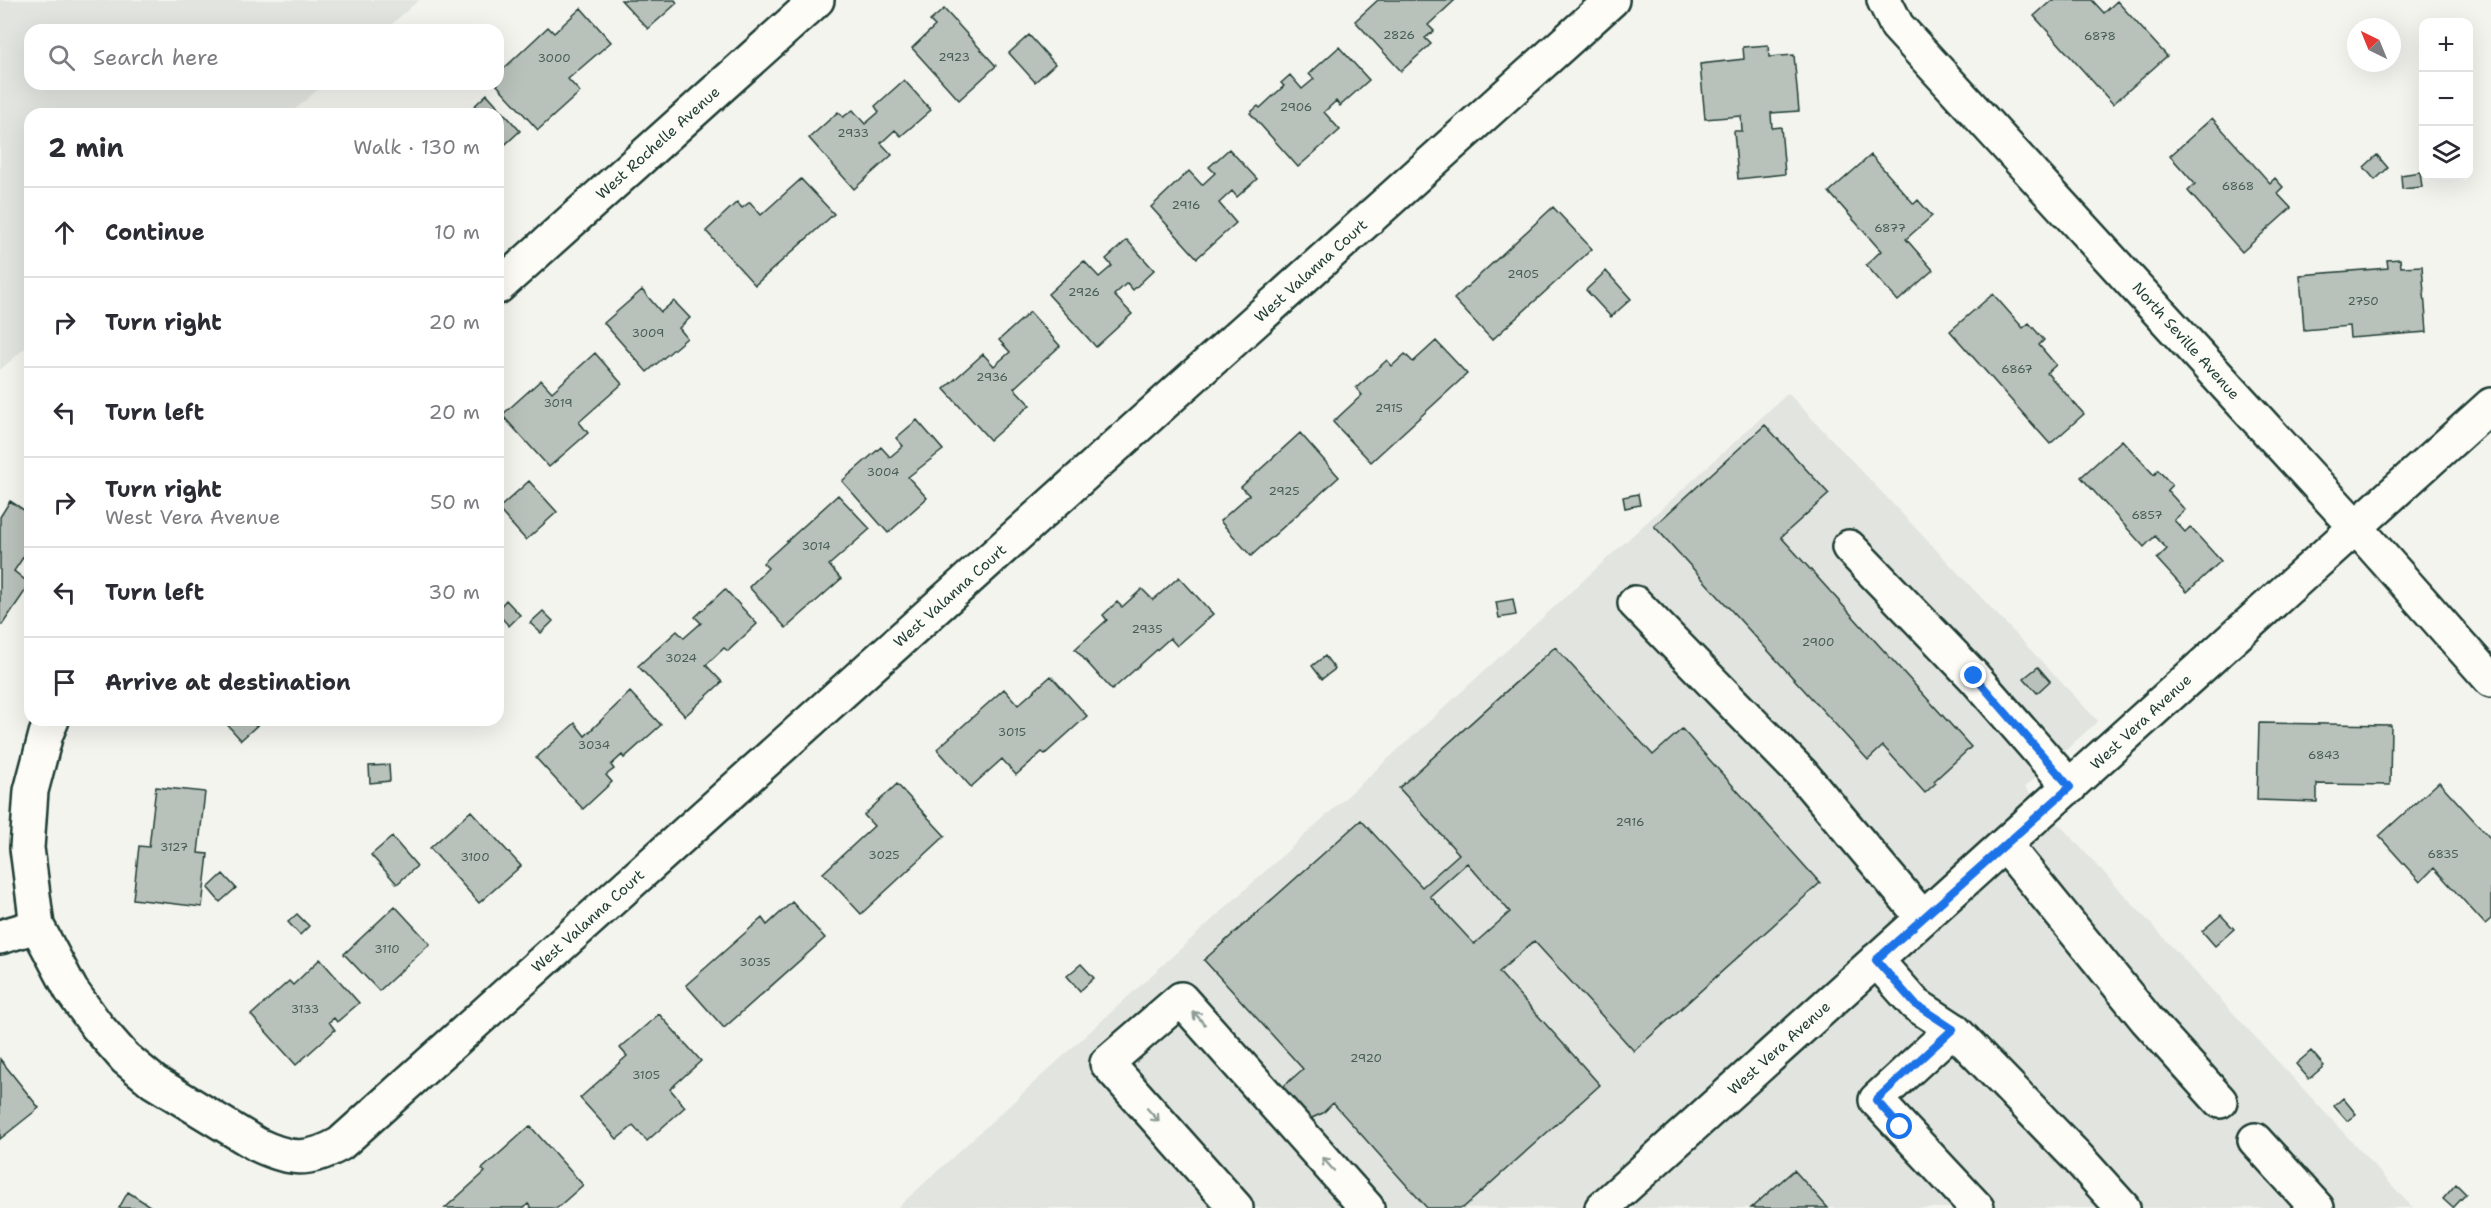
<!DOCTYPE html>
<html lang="en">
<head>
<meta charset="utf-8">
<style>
  :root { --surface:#fff; --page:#f7f7f7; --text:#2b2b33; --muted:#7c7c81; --line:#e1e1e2 }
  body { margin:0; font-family:"Shantell Sans",sans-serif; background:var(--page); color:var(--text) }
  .controls { position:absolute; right:18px; top:18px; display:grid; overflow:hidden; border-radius:12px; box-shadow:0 6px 24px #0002 }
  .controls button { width:54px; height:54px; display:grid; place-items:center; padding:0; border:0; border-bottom:2px solid var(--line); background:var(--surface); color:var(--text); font:30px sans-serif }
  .compass { position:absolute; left:2347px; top:18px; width:54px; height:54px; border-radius:50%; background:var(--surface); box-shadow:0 6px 24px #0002; rotate:317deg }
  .stop { position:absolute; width:18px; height:18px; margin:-14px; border:4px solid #1a73e8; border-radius:50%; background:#fff }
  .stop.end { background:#1a73e8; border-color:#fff; box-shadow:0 2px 6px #0008 }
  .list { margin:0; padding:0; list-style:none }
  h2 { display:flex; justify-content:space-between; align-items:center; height:78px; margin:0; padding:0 24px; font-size:26px }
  h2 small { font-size:20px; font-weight:400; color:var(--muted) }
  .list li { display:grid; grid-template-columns:39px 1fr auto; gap:18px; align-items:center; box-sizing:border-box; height:90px; padding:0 24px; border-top:2px solid var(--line) }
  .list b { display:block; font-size:22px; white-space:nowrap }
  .list p { margin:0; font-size:20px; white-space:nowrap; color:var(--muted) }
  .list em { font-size:20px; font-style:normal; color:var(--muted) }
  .icon { flex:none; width:33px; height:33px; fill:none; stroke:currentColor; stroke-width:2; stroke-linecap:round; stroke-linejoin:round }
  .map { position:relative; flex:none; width:2491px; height:1208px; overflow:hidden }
  .search { position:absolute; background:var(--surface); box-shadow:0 6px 24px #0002; left:24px; top:24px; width:480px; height:66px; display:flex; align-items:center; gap:15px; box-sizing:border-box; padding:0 21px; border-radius:18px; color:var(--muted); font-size:22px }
  .panel { position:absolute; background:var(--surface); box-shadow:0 6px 24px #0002; left:24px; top:108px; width:480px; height:618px; border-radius:18px }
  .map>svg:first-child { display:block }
</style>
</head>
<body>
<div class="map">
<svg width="2491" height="1208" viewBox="0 0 2491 1208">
  <rect width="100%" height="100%" fill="#f4f4ef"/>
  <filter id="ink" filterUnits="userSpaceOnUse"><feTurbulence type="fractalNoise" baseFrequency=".0167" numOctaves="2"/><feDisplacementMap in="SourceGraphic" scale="12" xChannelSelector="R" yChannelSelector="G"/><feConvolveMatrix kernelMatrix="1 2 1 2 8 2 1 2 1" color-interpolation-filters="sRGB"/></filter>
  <g filter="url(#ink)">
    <path fill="#e2e5df" d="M0,0h419l-34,30h-355v54h294l-34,30h-260v230l-30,26z
      M1788,393l310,328 -73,66 388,421h-1516z"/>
    <path fill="#b9c1bb" stroke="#1f3d34" stroke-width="1.5" fill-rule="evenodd" d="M621,0h54l2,3 -29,26z
      M1378,0h77l-27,25 6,6 -9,7 6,6 -30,27 -46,-50z
      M2052,0h40l12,13 13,-12 50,55 -54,48 -79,-88z
      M581,8l30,34 -43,37 12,13 -42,38 -42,-46h2v-10l50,-47 6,6z
      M944,9l52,57 -37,34 -47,-52 23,-22 -5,-5z
      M1029,35l26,29 -20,18 -26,-29z
      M1768,45l1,12 25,-2 5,56 -28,2 1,15 9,-1 4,47 -47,5 -4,-48h8l-1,-15 -36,3 -5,-55 44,-5 -1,-12z
      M1339,47l30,33 -29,26 -4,-5 -12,11 16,18 -42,37 -48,-54 8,-7 2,2 24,-22 -3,-3 9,-8 12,14 12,-10 -5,-5z
      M904,80l27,30 -30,26 -6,-6 -14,13 11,12 -38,34 -45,-51 29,-26 5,5 10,-7 12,14 14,-12 -4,-6z
      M487,94l33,37 -22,20v-37h-32z
      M2212,118l58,65 5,-5 8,9 -6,6 14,15 -49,44 -54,-61 7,-7 -25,-28z
      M1229,149l28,30 -20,18 -5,-6 -13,12 17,20 -39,35 -46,-51 38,-36 13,14 13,-12 -6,-6z
      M1871,155l43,49 4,-4 14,16 -26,23 27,31 -35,31 -32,-36 15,-14 -52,-59z
      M2377,155l11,13 -13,12 -11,-13z
      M2420,172l2,15 -20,2 -1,-14z
      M801,179l33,35 -79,71 -49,-54 31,-29 5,6 8,-6 11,13z
      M1553,207l39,42 -100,91 -38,-41z
      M1127,240l27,30 -21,20 -6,-7 -13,12 18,19 -36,33 -48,-53 36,-33 15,16 13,-11 -6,-7z
      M2400,259l1,8 21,-1 5,66 -77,6 -1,-12 -45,4 -4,-55 88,-7 -1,-8z
      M1606,271l25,28 -20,18 -25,-27z
      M642,290l19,22 13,-11 16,17 -11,10 8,10 -40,34 -43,-49z
      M1993,294l30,34 6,-5 15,17 -5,5 17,20 -9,8 37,41 -34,30 -100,-113z
      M1030,312l30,34 -46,42 16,17 -40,35 -46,-51 39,-35 11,12 16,-14 -11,-12z
      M1436,341l31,33 -96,88 -38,-40 29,-27 -6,-7 31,-28 5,6 13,-12 8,8z
      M595,353l27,31 -43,38 9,11 -39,34 -47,-52 39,-35 11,12z
      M917,420l26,30 -35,27 19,21 -39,35 -46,-52 39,-34 9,10 13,-11 -7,-8z
      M1765,425l64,69 -48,43 190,210 -37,34 2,2 -11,10 -42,-47 -15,14 -214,-234z
      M1300,433l39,44 -88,79 -31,-35 29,-26 -8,-8z
      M2122,440l32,35 4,-5 14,15 -5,5 18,20 -11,10 11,12 5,-5 31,34 -34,31 -30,-33 10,-10 -12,-13 -11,11 -63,-70z
      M529,481l28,31 -31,28 -28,-31z
      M1638,494l2,11 -15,3 -2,-11z
      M838,495l32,34 -41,36 12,14 -55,49 -37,-41 19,-19 -5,-5z
      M10,501l20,13v33l-16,24 16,13 -28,41 -2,-1v-107z
      M1179,577l34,37 -36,32 -7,-8 -58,52 -37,-41 32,-29 -4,-5 14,-13 5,5 20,-18 11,11z
      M725,589l32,35 -29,27 -4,-3 -18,17 16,17 -37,34 -47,-50 39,-35 7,7 17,-15 -6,-6z
      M1513,599l3,16 -17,3 -3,-16z
      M506,600l14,15 -11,11 -11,-12v-5z
      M543,611l10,10 -12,12 -11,-10z
      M1555,647l98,108 29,-26 138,154 -186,168 -100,-110 -35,31 101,113 -137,123h-36l-94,-105 -10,10 -18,8 -28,-29 26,-23 -99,-109 157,-140 61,67 37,-33 -60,-66zM1467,863l43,49 -36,32 -44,-48z
      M1325,656l10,13 -13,10 -10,-13z
      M2038,667l12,14 -13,12 -13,-15z
      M1051,676l36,40 -42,38 -3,-2 -26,23 -14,-16 -31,28 -34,-38 67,-60 14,16z
      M630,692l31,33 -37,33 -2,-3 -11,10 3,4 -8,6 6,7 -29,27 -47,-51 39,-35 10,13z
      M223,720h40l-22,20z
      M2259,723l132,2 -1,60 -73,-1v18l-60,-2z
      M389,765l1,16 -20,2 -1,-17z
      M2439,782l52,57v80l-6,5 -51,-56 -14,14 -41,-46z
      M897,784l48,52 -84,78 -38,-41 51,-47 -10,-11z
      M156,787l49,5 -7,61 10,1 -6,53 -69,-8 6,-53 10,1z
      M471,811l50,55 -42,37 -49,-55z
      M392,837l25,29 -20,18 -26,-29z
      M223,874l13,14 -16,14 -12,-14z
      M792,902l33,36 -101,90 -38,-43 76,-67 5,7z
      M395,906l35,38 -51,47 -35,-37z
      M297,914l12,12 -9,9 -12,-13z
      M2221,915l13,14 -19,17 -13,-15z
      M320,959l39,44 -22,19 -3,-4 -5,4 6,8 -39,35 -45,-50 38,-34 4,4z
      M1081,964l13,14 -14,13 -13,-15z
      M659,1014l42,47 -31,28 15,18 -38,34 -14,-15 -16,13 -37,-41 47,-42 -7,-8z
      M2311,1051l13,15 -15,13 -13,-15z
      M0,1059l39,49 -39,31z
      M2343,1098l13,16 -9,7 -13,-15z
      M530,1126l53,59 -26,23h-26l-3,-4 -4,4h-79l40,-36 -3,-3z
      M1794,1170l34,38h-77z
      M2456,1184l10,10 -13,14 -10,-9z
      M128,1192l25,16h-34z"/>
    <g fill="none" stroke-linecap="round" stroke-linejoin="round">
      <defs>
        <path id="minor" d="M1884,0l13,26 458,500 136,154
          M498,287l319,-287
          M1849,547l125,130 96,110
          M1635,603l167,171 121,144
          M52,720l-6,14 -15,57 -4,57 10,78 34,64 26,36 28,32 29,24 102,62c33,16 52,18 84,0l1272,-1144
          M2005,845l142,175 73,81
          M0,937l37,-11
          M1876,960l39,44 38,25 -77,71 101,108
          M1953,1029l124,128 46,51
          M2255,1140l62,68
          M1236,1208l-129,-145 74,-64 186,209
          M1602,1208l889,-803"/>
      </defs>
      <use href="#minor" stroke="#1f3d34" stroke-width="38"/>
      <use href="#minor" stroke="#fdfcf7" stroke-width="33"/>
    </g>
    <defs><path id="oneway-shaft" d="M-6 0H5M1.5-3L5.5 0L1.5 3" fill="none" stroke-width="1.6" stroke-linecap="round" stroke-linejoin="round" transform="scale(1.5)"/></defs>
    <g stroke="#8e9c96">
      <use href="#oneway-shaft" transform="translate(1199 1018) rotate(-132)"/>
      <use href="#oneway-shaft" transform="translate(1153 1115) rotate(48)"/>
      <use href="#oneway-shaft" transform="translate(1328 1164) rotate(-132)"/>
    </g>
  </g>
  <g fill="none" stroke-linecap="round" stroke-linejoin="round" filter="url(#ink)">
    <path stroke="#1a73e8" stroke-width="8" d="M1900,1127l-24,-27 77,-71 -38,-25 -39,-44 194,-173 -96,-111"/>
  </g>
  <g text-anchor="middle" stroke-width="4.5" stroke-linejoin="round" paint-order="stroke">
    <g font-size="12" fill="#465e56">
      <text x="1399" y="39">2826</text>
      <text x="2100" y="40">6878</text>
      <text x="954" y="61">2923</text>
      <text x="554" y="62">3000</text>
      <text x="1296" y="111">2906</text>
      <text x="853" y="137">2933</text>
      <text x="2238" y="190">6868</text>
      <text x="1186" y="209">2916</text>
      <text x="1890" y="232">6877</text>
      <text x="1523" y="278">2905</text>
      <text x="1084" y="296">2926</text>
      <text x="2363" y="305">2750</text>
      <text x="648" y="337">3009</text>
      <text x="2017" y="373">6867</text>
      <text x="992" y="381">2936</text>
      <text x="558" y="407">3019</text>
      <text x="1389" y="412">2915</text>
      <text x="883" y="476">3004</text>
      <text x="1284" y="495">2925</text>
      <text x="2147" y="519">6857</text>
      <text x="816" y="550">3014</text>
      <text x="1147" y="633">2935</text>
      <text x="1818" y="646">2900</text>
      <text x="681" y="662">3024</text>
      <text x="1012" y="736">3015</text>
      <text x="594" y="749">3034</text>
      <text x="2324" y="759">6843</text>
      <text x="1630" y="826">2916</text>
      <text x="174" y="851">3127</text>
      <text x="2443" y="858">6835</text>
      <text x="884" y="859">3025</text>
      <text x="475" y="861">3100</text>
      <text x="387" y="953">3110</text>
      <text x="755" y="966">3035</text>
      <text x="305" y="1013">3133</text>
      <text x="1366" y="1062">2920</text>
      <text x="646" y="1079">3105</text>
    </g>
    <g font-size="15" fill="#1f3d34" stroke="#fdfcf7">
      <text transform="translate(658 143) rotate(-42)" y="5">West Rochelle Avenue</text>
      <text transform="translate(1311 271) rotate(-42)" y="5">West Valanna Court</text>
      <text transform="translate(2186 341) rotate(48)" y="5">North Seville Avenue</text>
      <text transform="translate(950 596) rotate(-42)" y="5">West Valanna Court</text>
      <text transform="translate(2141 722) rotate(-43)" y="5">West Vera Avenue</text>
      <text transform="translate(588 921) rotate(-42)" y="5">West Valanna Court</text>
      <text transform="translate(1779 1048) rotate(-42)" y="5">West Vera Avenue</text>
    </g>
  </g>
</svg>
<div class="controls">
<button>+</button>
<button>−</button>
<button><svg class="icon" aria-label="layers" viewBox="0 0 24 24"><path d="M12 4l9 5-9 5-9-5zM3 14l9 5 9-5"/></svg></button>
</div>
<svg class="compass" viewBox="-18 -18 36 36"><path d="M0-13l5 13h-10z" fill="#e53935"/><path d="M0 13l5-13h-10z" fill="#7c7c81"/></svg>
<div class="stop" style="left:1900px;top:1127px"></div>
<div class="stop end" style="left:1974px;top:676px"></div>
<div class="search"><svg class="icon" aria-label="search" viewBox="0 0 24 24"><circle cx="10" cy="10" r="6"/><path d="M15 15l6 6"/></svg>Search here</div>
<section class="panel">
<h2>2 min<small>Walk · 130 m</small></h2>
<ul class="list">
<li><svg class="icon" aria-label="ahead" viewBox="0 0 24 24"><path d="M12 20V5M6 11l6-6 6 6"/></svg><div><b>Continue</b></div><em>10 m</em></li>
<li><svg class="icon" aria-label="right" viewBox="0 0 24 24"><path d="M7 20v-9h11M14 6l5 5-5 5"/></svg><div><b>Turn right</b></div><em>20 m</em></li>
<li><svg class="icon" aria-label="left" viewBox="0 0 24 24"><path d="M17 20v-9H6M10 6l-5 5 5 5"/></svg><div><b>Turn left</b></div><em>20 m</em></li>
<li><svg class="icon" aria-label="right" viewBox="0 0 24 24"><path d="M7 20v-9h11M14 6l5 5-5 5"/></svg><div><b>Turn right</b><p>West Vera Avenue</p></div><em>50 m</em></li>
<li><svg class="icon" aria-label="left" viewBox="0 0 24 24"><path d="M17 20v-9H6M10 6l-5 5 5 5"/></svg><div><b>Turn left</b></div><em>30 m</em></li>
<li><svg class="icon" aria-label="arrive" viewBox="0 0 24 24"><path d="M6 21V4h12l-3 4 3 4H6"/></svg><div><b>Arrive at destination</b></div></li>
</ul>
</section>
</div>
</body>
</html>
